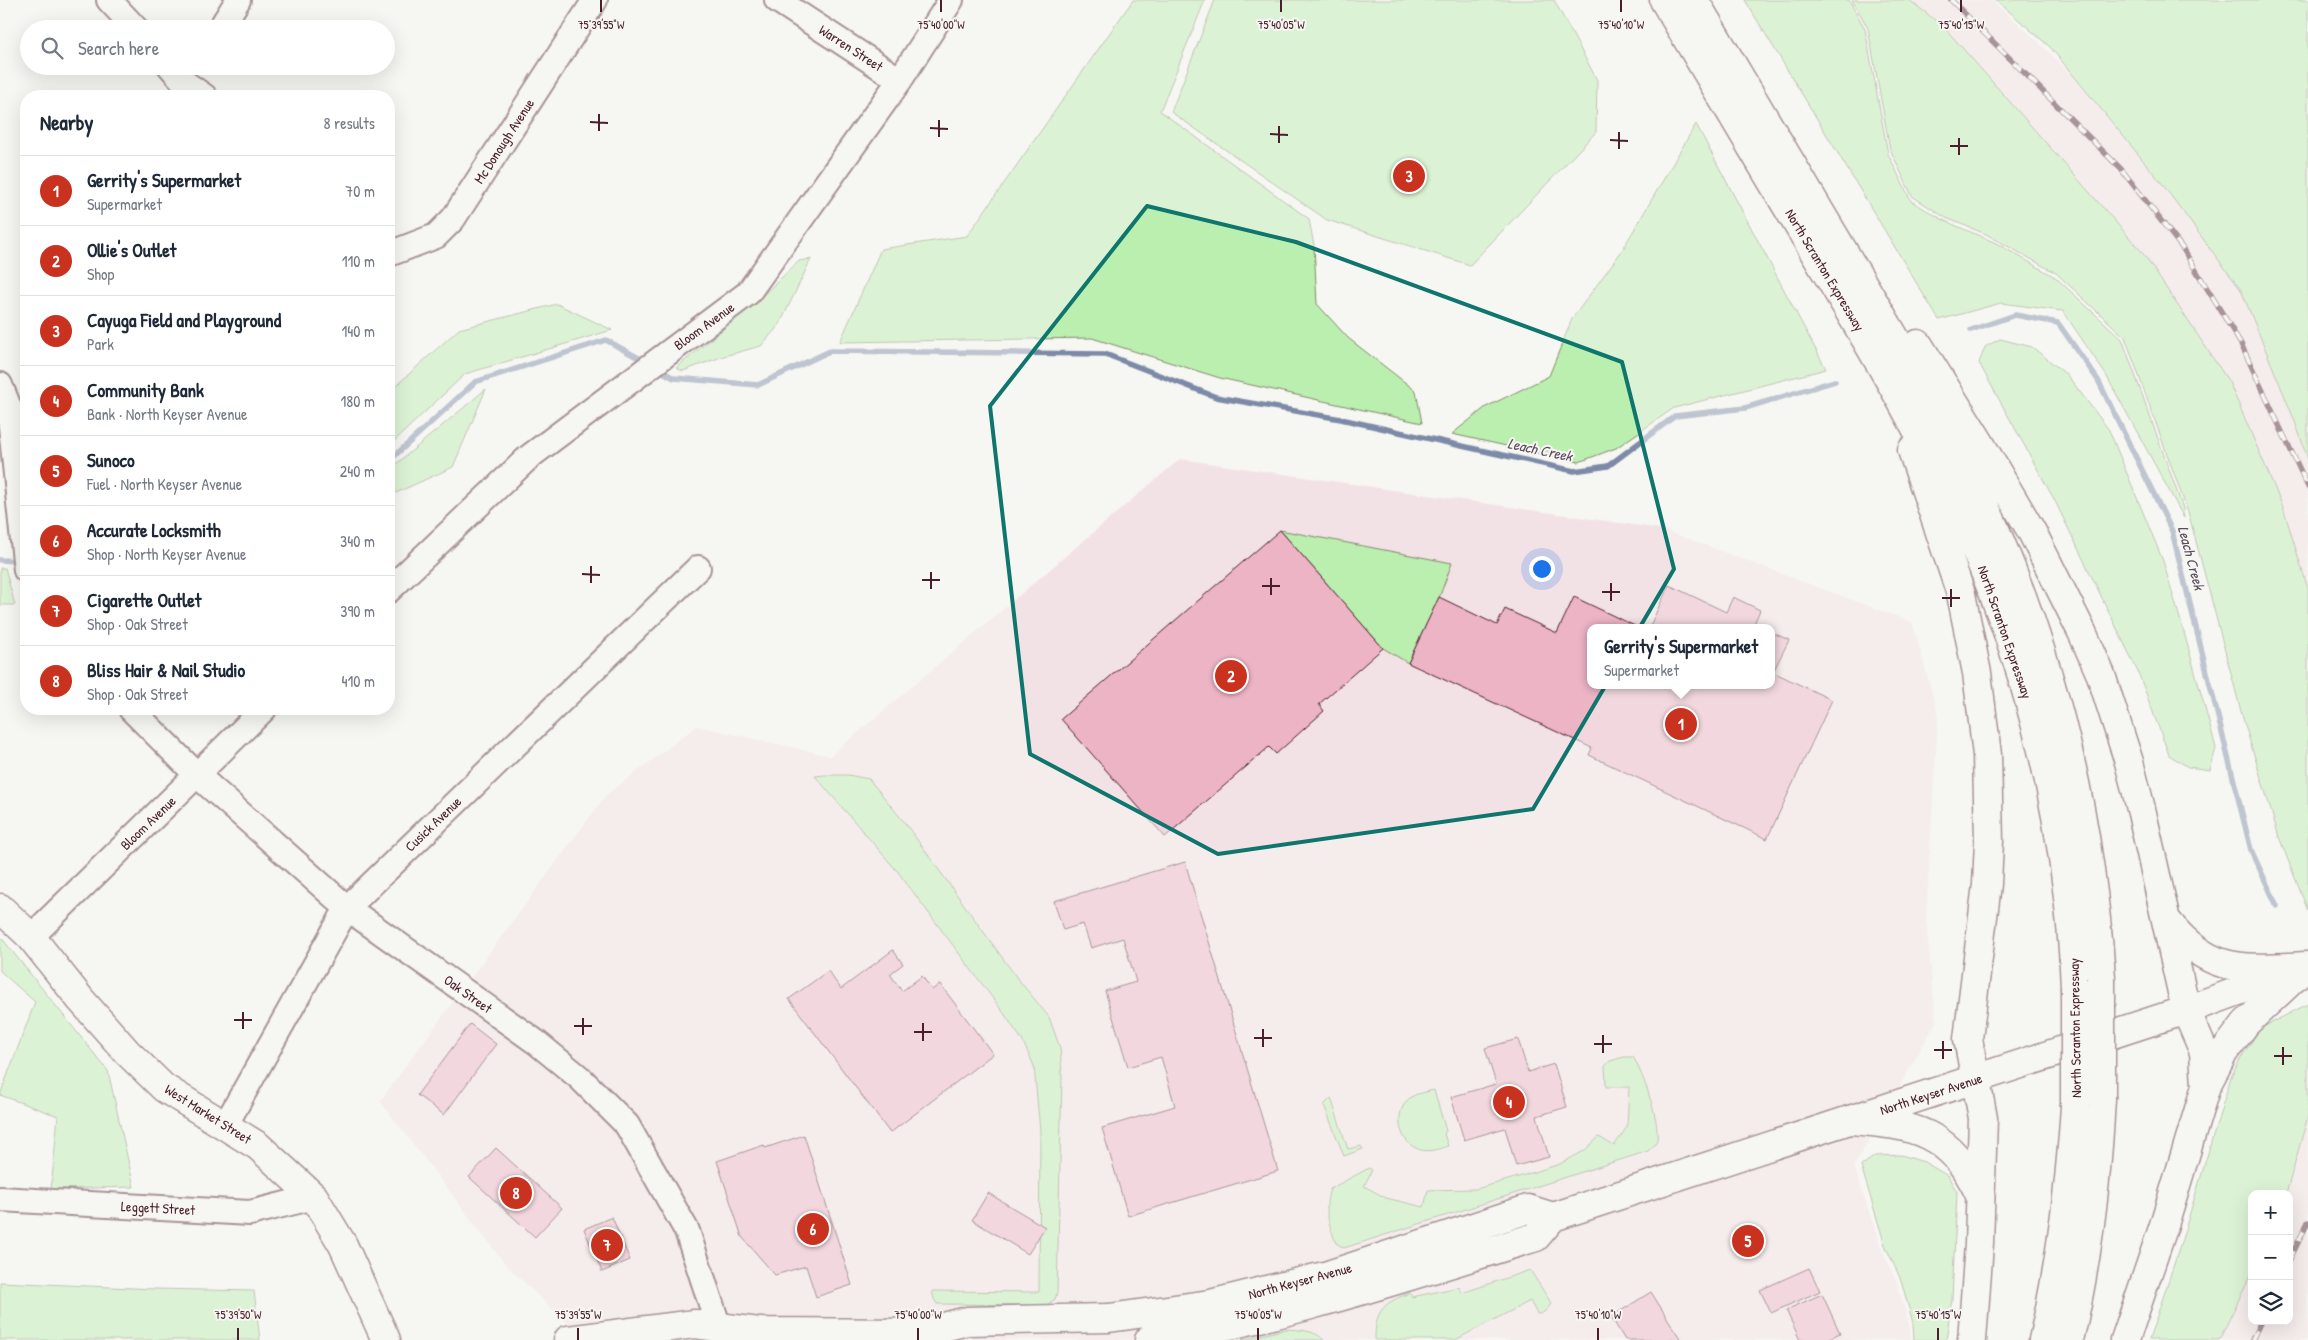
<!DOCTYPE html>
<html lang="en">
<head>
<meta charset="utf-8">
<style>
  :root { --surface:#fff; --page:#f2f2f3; --text:#1f2937; --muted:#747a83; --line:#e0e1e3; --accent:#c8321e }
  body { margin:0; font-family:"Patrick Hand",sans-serif; background:var(--page); color:var(--text) }
  .controls { position:absolute; right:15px; bottom:15px; display:grid; overflow:hidden; border-radius:10px; box-shadow:0 5px 20px #0002 }
  .controls button { width:45px; height:45px; display:grid; place-items:center; padding:0; border:0; border-bottom:1px solid var(--line); background:var(--surface); color:var(--text); font:25px sans-serif }
  .you { position:absolute; left:1541px; top:568px; width:18px; height:18px; margin:-12px; border:4px solid #fff; border-radius:50%; background:#1a73e8; box-shadow:0 0 0 8px #1a73e833 }
  .badge { display:grid; place-items:center; width:32px; height:32px; border-radius:50%; background:var(--accent); color:#fff; font-size:16px; font-weight:700 }
  .pin { position:absolute; translate:-50% -50%; border:2px solid #fff; box-shadow:0 1px 5px #0006 }
  .popup { position:absolute; left:1587px; top:624px; width:188px; height:65px; box-sizing:border-box; display:grid; place-content:center; border-radius:10px; background:var(--surface); filter:drop-shadow(0 1px 4px #0005); font-size:16px; white-space:nowrap; color:var(--muted) }
  .popup b { font-size:19px; color:var(--text) }
  .popup::after { content:''; position:absolute; left:50%; top:100%; margin-left:-10px; border:10px solid transparent; border-top-color:var(--surface) }
  .list { margin:0; padding:0; list-style:none }
  h2 { display:flex; justify-content:space-between; align-items:center; height:65px; margin:0; padding:0 20px; font-size:21px }
  h2 small { font-size:16px; font-weight:400; color:var(--muted) }
  .list li { display:grid; grid-template-columns:32px 1fr auto; gap:15px; align-items:center; box-sizing:border-box; height:70px; padding:0 20px; border-top:1px solid var(--line) }
  .list b { display:block; font-size:19px; white-space:nowrap }
  .list p { margin:0; font-size:16px; white-space:nowrap; color:var(--muted) }
  .list em { font-size:16px; font-style:normal; color:var(--muted) }
  .icon { flex:none; width:28px; height:28px; fill:none; stroke:currentColor; stroke-width:2; stroke-linecap:round; stroke-linejoin:round }
  .map { position:relative; flex:none; width:2308px; height:1340px; overflow:hidden }
  .search { position:absolute; background:var(--surface); box-shadow:0 5px 20px #0002; left:20px; top:20px; width:375px; height:55px; display:flex; align-items:center; gap:12px; box-sizing:border-box; padding:0 18px; border-radius:28px; color:var(--muted); font-size:19px }
  .panel { position:absolute; background:var(--surface); box-shadow:0 5px 20px #0002; left:20px; top:90px; width:375px; height:625px; border-radius:20px }
  .map>svg:first-child { display:block }
</style>
</head>
<body>
<div class="map">
<svg width="2308" height="1340" viewBox="0 0 2308 1340">
  <rect width="100%" height="100%" fill="#f6f6f2"/>
  <filter id="ink" filterUnits="userSpaceOnUse"><feTurbulence type="fractalNoise" baseFrequency=".02" numOctaves="2"/><feDisplacementMap in="SourceGraphic" scale="10" xChannelSelector="R" yChannelSelector="G"/><feConvolveMatrix kernelMatrix="1 2 1 2 8 2 1 2 1" color-interpolation-filters="sRGB"/></filter>
  <g filter="url(#ink)">
    <path fill="#f3e2e5" fill-rule="evenodd" d="M1909,0h83l53,48 29,30 86,103 81,109 53,129 14,40v130l-25,-82 -54,-125 -87,-130 -199,-226z
      M1180,459l481,70 251,93 26,92 -12,205 10,103 -82,144 27,82 16,35 13,44 1,13h-456l76,-40 -1,-29 -69,22 -2,-6 -47,10 -2,-3 -35,38v8h-51l-4,-5 -34,-6 -44,11h-657l-79,-75 -126,-164 226,-306 91,-69 133,30zM1591,628h180v57h-180zM825,775h23l21,4 36,44 112,155 32,39 13,59 -5,217 -10,12 -114,-14 106,1 1,-161 -6,-65 -12,-26 -19,-28 -105,-140 -82,-95zM1629,1087l19,64 -312,92 -9,-27 -1,-16 4,-11 42,-18 -8,15 22,12 38,9 4,-17 48,-1 84,-25 24,-13 15,-14 15,9 3,-3 10,-16zM1331,1098l18,51h13l-17,6z
      M2308,1113v227h-89l33,-67v48h37v-127h-3z"/>
    <path fill="#bbefaf" stroke="#82876d" d="M1133,0h72l-45,111 149,108 5,27 3,58 31,34 68,53 6,32 -202,-45 -128,-40 -252,4 41,-93 86,-13z
      M1215,0h339l43,80 -1,52 -126,133 -143,-45 -156,-108z
      M1745,0h104l16,29 23,125 23,47 34,20 51,22 59,34 67,62 61,169 1,10 -78,-143 -43,-64 -62,-8 -62,17z
      M1852,0h57l34,26 199,226 87,130 54,125 25,82v322l-29,-74 -37,-122 -53,-200 -64,-178 -69,-64 -70,-39 -40,-16 -34,-22 -22,-47 -22,-121z
      M1996,0h312v459l-14,-40 -53,-129 -81,-109 -110,-134z
      M1696,124l130,245 -152,39 -58,40 -37,14 -127,-28 34,-27 63,-31 23,-57 49,-67z
      M811,259l-31,65 -19,22 -37,10 -41,15 -7,-3 80,-66 43,-41z
      M557,304l55,26 -147,44 -76,72v-54l70,-63z
      M2000,339l32,8 35,28 42,55 54,131 22,75 31,112 -6,22 -22,-3 -19,-12 -31,-83 -83,-171 -76,-138 6,-16z
      M486,389l-33,78 -64,29v-26z
      M1280,530l172,33 -13,35 -31,65 -25,-15z
      M0,568h5l10,37h-15z
      M825,775h23l21,4 36,44 112,155 32,39 11,31 2,27 -5,218 -2,6 -8,6 -110,-1 -3,-5 -2,-8 107,1 1,-161 -6,-65 -12,-26 -19,-28 -105,-140 -83,-96z
      M0,936l108,135 26,116 -83,2 7,-73 -58,-21 35,-93 -35,-31z
      M2308,1004v112l-22,78h-34v79l-33,67h-70l31,-94 51,-169 11,-21 19,-28z
      M1624,1057h9c9,14 30,71 23,86 -2,3 -6,6 -8,8l-304,97 -8,-5c-7,-19 -13,-34 -6,-54l39,-21 3,2 -8,16 22,12 38,9 4,-17 48,-1 42,-12 42,-13 24,-13 15,-14 15,9 13,-19 2,-40h-23l-1,-21 5,-5z
      M1434,1090l12,41 -2,3 4,12c-9,3 -18,6 -27,4 -23,-6 -29,-39 -10,-53 6,-4 16,-5 23,-7z
      M1331,1098l17,51 13,-3 2,3 -19,7 -20,-51z
      M1901,1155l23,7 24,14 9,16 -5,107 -6,41h-32l-1,-17 -12,-43 -16,-35 -24,-79 14,-10z
      M1530,1270l21,33c-3,6 -7,11 -14,11l-7,-13 -75,39h-80c0,-30 8,-37 35,-47l2,4 47,-10 3,6z
      M0,1282l154,7 100,2 6,49h-260z
      M1286,1329c14,1 29,1 38,11h-82z"/>
    <g fill="none" stroke-linecap="round" stroke-linejoin="round">
      <path stroke="#7b8aa7" stroke-width="5.5" d="M1971,330l44,-15 43,8 40,57 74,151 79,319 26,56
        M656,368l18,10 84,7 72,-34 275,3 111,43 125,22 233,52 34,-5 67,-50 70,-8 90,-27
        M389,461l86,-79 131,-42 40,22
        M0,560l19,1"/>
    </g>
    <path fill="#edb4c6" stroke="#4a1f2b" d="M1280,530l103,118 -64,56 5,7 -48,43 -7,-7 -104,90 -104,-118z
      M1669,585l57,27 7,-15 27,13 -6,14 8,4h-113z
      M1439,597l58,28 8,-16 52,24 17,-36 65,31h-48v57h180v-53l18,8 -16,32 59,28 -65,139 -178,-84 3,-7 -184,-85z
      M1185,862l93,309 -150,45 -26,-88 73,-22 -14,-49 -33,10 -23,-76 31,-9 -13,-44 -32,10 -8,-24 -20,6 -9,-29z
      M893,950l10,14 -13,10 12,17 20,-15 10,14 8,-6 53,70 -103,79 -101,-134 39,-28 13,18z
      M470,1024l26,20 -52,71 -27,-20z
      M1518,1039l10,33 26,-8 13,43 -30,9 12,41 -33,9 -11,-38 -41,12 -13,-43 45,-13 -11,-36z
      M804,1135l48,150 -36,12 -10,-31 -31,9 -33,-38 -25,-76 47,-16 1,3z
      M496,1148l66,60 -27,29 -66,-60z
      M988,1193l57,34 -17,27 -56,-34z
      M612,1217l18,43 -28,12 -18,-43z
      M1809,1268l11,23 -49,22 -11,-23z
      M1651,1292l30,48h-56l-14,-23z
      M1822,1294l18,39 -14,7h-26l-14,-30z"/>
    <g fill="none" stroke-linecap="round" stroke-linejoin="round">
      <defs>
        <path id="minor" d="M109,0l27,29
          M777,0l123,80
          M220,29l18,-29
          M170,66l15,17 19,13
          M389,254l47,-18 17,-17 142,-219
          M0,385l9,22 17,163
          M389,590l140,-133 219,-164 152,-213 51,-80
          M131,709l66,66 150,133 189,134 44,36 47,47 60,106 36,109
          M31,937l233,-228
          M226,1124l121,-216 351,-340
          M0,1199l250,14 64,-16"/>
        <path id="major" d="M0,908l31,29 50,63 46,52 37,36 94,58 56,51 29,48 43,95
          M920,1333l47,-12 142,-3 101,-14 118,-29 200,-66 25,8
          M568,1340l127,-16 64,8 161,1 17,5
          M1149,1340c133,-20 259,-64 387,-103l17,-20 633,-207 113,-41"/>
        <path id="highway" d="M1664,0c53,89 106,178 159,267 53,89 106,177 148,272 62,141 98,295 104,448
          M1694,0c51,86 103,173 154,259 53,88 106,176 147,270 62,143 96,294 106,449
          M1918,344l62,99 52,89 50,100 19,43 28,87 13,51 44,197 18,42 2,34
          M1912,450l49,144 16,79 10,82 2,86 -2,43 -19,155 15,79 -4,126 -7,96
          M2167,921c43,54 76,48 140,45
          M1850,1120c65,5 100,11 130,75
          M2043,1340c18,-77 27,-155 32,-234
          M2069,1340c19,-80 28,-160 32,-242
          M2125,1340l38,-112 43,-142 18,-34 22,-29 61,-57"/>
      </defs>
      <use href="#minor" stroke="#4a1f2b" stroke-width="28"/>
      <use href="#major" stroke="#4a1f2b" stroke-width="31"/>
      <use href="#highway" stroke="#4a1f2b" stroke-width="31"/>
      <use href="#minor" stroke="#f6f6f2" stroke-width="24"/>
      <use href="#major" stroke="#f6f6f2" stroke-width="28"/>
      <use href="#highway" stroke="#f6f6f2" stroke-width="28"/>
      <defs>
        <path id="rail" d="M1951,0l170,169 62,80 58,95 67,143
          M2289,1261l19,-39
          M2252,1340l9,-19"/>
      </defs>
      <use href="#rail" stroke="#4a1f2b" stroke-width="5.5"/>
      <use href="#rail" stroke="#f6f6f2" stroke-width="4" stroke-dasharray="11" stroke-linecap="butt"/>
      <defs>
        <path id="highway-bridge" d="M2101,978v120
          M2075,987v119"/>
      </defs>
      <use href="#highway-bridge" stroke="#4a1f2b" stroke-width="31" stroke-linecap="butt"/>
      <use href="#highway-bridge" stroke="#f6f6f2" stroke-width="28"/>
    </g>
  </g>
  <path d="M0 0H2308V1340H0ZM1147,206l149,36 326,120 52,207 -141,240 -315,45 -188,-100 -40,-348z" fill="#f6f6f2" fill-opacity=".55" fill-rule="evenodd"/>
  <path fill="none" stroke="#0f766e" stroke-width="4" stroke-linejoin="round" d="M1147,206l149,36 326,120 52,207 -141,240 -315,45 -188,-100 -40,-348z"/>
  <path fill="none" stroke="#4a1f2b" stroke-width="2" d="M601,12v-12M941,12v-12M1281,12v-12M1621,12v-12M1961,12v-12M590,122l18,1M930,128l18,1M599,131v-17M1270,134l18,1M939,137v-17M1610,140l18,1M1279,143v-17M1950,146h18M1619,149v-17M1959,155v-17M582,574l18,1M922,580h18M591,583v-17M1262,586h18M931,589v-17M1602,592h18M1271,595v-17M1942,598h18M1611,601v-18M1951,607v-18M234,1020h18M574,1026h18M243,1029v-17M914,1032h18M583,1035v-17M1254,1038h18M923,1041v-18M1594,1044h18M1263,1047v-18M1934,1050h18M1603,1053v-18M2274,1056h18M1943,1059v-18M2283,1065v-18M238,1340v-12M578,1340v-12M918,1340v-12M1258,1340v-12M1598,1340v-12M1938,1340v-12"/>
  <g text-anchor="middle" stroke-width="4" stroke-linejoin="round" paint-order="stroke">
    <g font-size="14" fill="#4a1f2b" stroke="#f6f6f2">
      <text transform="translate(851 48) rotate(33)" y="5">Warren Street</text>
      <text transform="translate(504 141) rotate(-57)" y="5">Mc Donough Avenue</text>
      <text transform="translate(1825 270) rotate(59)" y="5">North Scranton Expressway</text>
      <text transform="translate(704 326) rotate(-36)" y="5">Bloom Avenue</text>
      <text transform="translate(2005 632) rotate(71)" y="5">North Scranton Expressway</text>
      <text transform="translate(148 823) rotate(-44)" y="5">Bloom Avenue</text>
      <text transform="translate(433 824) rotate(-44)" y="5">Cusick Avenue</text>
      <text transform="translate(468 994) rotate(35)" y="5">Oak Street</text>
      <text transform="translate(2075 1028) rotate(-91)" y="5">North Scranton Expressway</text>
      <text transform="translate(1931 1094) rotate(-18)" y="5">North Keyser Avenue</text>
      <text transform="translate(208 1114) rotate(32)" y="5">West Market Street</text>
      <text transform="translate(158 1208) rotate(3)" y="5">Leggett Street</text>
      <text transform="translate(1300 1281) rotate(-15)" y="5">North Keyser Avenue</text>
    </g>
    <g font-size="15" font-style="italic" fill="#5e4c5f" stroke="#f6f6f2">
      <text transform="translate(1540 450) rotate(12)" y="5">Leach Creek</text>
      <text transform="translate(2191 558) rotate(75)" y="5">Leach Creek</text>
    </g>
  </g>
  <g font-size="12" text-anchor="middle" fill="#4a1f2b" stroke="#f6f6f2" stroke-width="4" stroke-linejoin="round" paint-order="stroke">
    <text x="601" y="29">75°39'55"W</text>
    <text x="941" y="29">75°40'00"W</text>
    <text x="1281" y="29">75°40'05"W</text>
    <text x="1621" y="29">75°40'10"W</text>
    <text x="1961" y="29">75°40'15"W</text>
    <text x="238" y="1319">75°39'50"W</text>
    <text x="578" y="1319">75°39'55"W</text>
    <text x="918" y="1319">75°40'00"W</text>
    <text x="1258" y="1319">75°40'05"W</text>
    <text x="1598" y="1319">75°40'10"W</text>
    <text x="1938" y="1319">75°40'15"W</text>
  </g>
</svg>
<div class="controls">
<button>+</button>
<button>−</button>
<button><svg class="icon" aria-label="layers" viewBox="0 0 24 24"><path d="M12 4l9 5-9 5-9-5zM3 14l9 5 9-5"/></svg></button>
</div>
<div class="you"></div>
<div class="pin badge" style="left:1681px;top:724px">1</div>
<div class="popup"><b>Gerrity's Supermarket</b>Supermarket</div>
<div class="pin badge" style="left:1231px;top:676px">2</div>
<div class="pin badge" style="left:1409px;top:176px">3</div>
<div class="pin badge" style="left:1509px;top:1102px">4</div>
<div class="pin badge" style="left:1748px;top:1241px">5</div>
<div class="pin badge" style="left:813px;top:1229px">6</div>
<div class="pin badge" style="left:607px;top:1245px">7</div>
<div class="pin badge" style="left:516px;top:1193px">8</div>
<div class="search"><svg class="icon" aria-label="search" viewBox="0 0 24 24"><circle cx="10" cy="10" r="6"/><path d="M15 15l6 6"/></svg>Search here</div>
<section class="panel">
<h2>Nearby<small>8 results</small></h2>
<ul class="list">
<li><span class="badge">1</span><div><b>Gerrity's Supermarket</b><p>Supermarket</p></div><em>70 m</em></li>
<li><span class="badge">2</span><div><b>Ollie's Outlet</b><p>Shop</p></div><em>110 m</em></li>
<li><span class="badge">3</span><div><b>Cayuga Field and Playground</b><p>Park</p></div><em>140 m</em></li>
<li><span class="badge">4</span><div><b>Community Bank</b><p>Bank · North Keyser Avenue</p></div><em>180 m</em></li>
<li><span class="badge">5</span><div><b>Sunoco</b><p>Fuel · North Keyser Avenue</p></div><em>240 m</em></li>
<li><span class="badge">6</span><div><b>Accurate Locksmith</b><p>Shop · North Keyser Avenue</p></div><em>340 m</em></li>
<li><span class="badge">7</span><div><b>Cigarette Outlet</b><p>Shop · Oak Street</p></div><em>390 m</em></li>
<li><span class="badge">8</span><div><b>Bliss Hair &amp; Nail Studio</b><p>Shop · Oak Street</p></div><em>410 m</em></li>
</ul>
</section>
</div>
</body>
</html>
